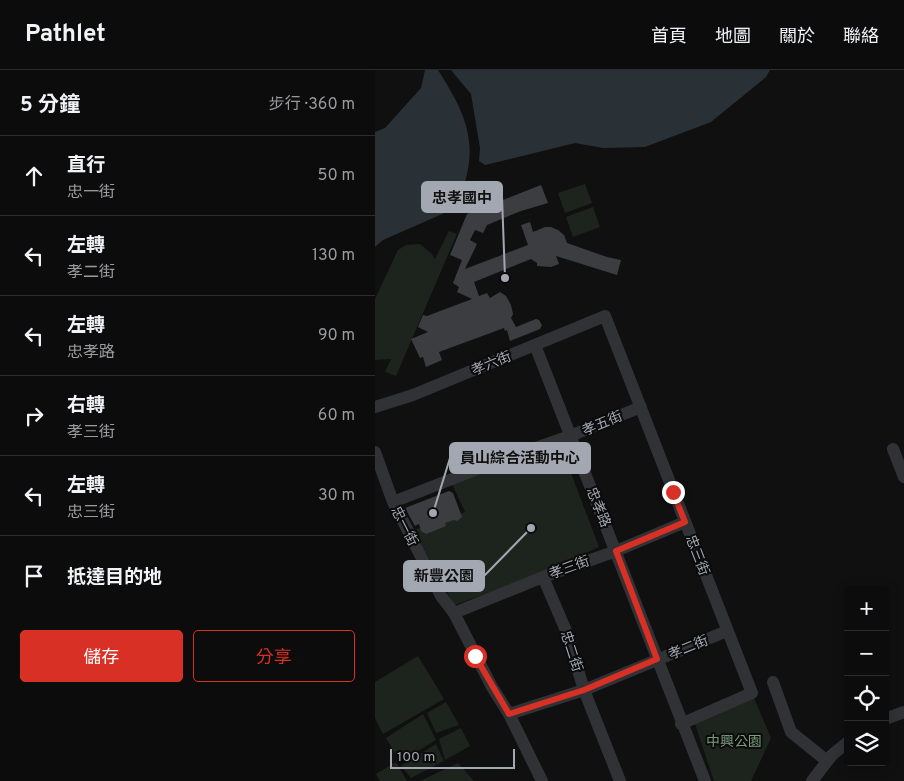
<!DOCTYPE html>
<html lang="zh-TW">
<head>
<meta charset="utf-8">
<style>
  :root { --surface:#0c0c0d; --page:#1a1a1b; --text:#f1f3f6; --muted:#9a9b9d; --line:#2c2c2e; --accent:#d93025 }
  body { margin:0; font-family:Overpass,"Noto Sans TC",sans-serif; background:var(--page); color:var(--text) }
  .controls { position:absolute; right:15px; bottom:15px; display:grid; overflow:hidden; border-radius:5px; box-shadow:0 2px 12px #0003 }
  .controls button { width:45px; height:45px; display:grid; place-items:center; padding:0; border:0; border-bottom:1px solid var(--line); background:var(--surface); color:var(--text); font:25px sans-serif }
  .scale { position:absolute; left:15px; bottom:12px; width:125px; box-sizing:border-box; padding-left:5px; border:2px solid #a2a7b1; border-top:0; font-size:14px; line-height:18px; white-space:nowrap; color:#a2a7b1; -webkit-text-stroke:4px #0b0b0c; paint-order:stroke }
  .stop { position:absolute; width:15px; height:15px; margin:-11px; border:4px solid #d93025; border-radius:50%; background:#fff }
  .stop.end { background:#d93025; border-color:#fff; box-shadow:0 1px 5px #0008 }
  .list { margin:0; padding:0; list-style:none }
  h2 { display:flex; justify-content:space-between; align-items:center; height:65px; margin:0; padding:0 20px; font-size:21px }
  h2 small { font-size:16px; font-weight:400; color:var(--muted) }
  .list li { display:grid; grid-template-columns:32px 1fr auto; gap:15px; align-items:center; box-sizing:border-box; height:80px; padding:0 20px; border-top:1px solid var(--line) }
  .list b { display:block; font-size:19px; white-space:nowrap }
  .list p { margin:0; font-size:16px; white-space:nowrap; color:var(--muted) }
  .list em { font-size:16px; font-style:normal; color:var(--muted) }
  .actions { display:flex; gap:10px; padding:15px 20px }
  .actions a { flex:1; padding:11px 0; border:1px solid var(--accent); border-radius:5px; text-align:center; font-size:18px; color:var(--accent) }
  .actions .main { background:var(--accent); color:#fff }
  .icon { flex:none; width:28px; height:28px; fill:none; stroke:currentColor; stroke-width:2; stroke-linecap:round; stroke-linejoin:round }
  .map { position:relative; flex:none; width:529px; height:711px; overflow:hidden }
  header { display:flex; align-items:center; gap:30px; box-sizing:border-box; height:70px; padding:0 25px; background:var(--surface); border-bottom:1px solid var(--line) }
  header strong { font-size:24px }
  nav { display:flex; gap:28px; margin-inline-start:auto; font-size:18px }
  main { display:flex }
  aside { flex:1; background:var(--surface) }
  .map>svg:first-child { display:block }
</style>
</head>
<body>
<header>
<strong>Pathlet</strong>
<nav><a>首頁</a><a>地圖</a><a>關於</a><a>聯絡</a></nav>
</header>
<main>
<aside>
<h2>5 分鐘<small>步行 · 360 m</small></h2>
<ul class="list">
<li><svg class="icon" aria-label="ahead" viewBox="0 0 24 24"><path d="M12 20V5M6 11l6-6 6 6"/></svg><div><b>直行</b><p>忠一街</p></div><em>50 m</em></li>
<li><svg class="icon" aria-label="left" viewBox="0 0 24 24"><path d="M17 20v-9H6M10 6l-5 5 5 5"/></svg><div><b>左轉</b><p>孝二街</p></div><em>130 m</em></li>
<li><svg class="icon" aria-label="left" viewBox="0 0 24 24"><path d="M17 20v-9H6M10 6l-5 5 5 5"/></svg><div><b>左轉</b><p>忠孝路</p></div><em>90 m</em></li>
<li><svg class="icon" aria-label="right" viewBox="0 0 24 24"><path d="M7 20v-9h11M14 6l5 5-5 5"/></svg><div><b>右轉</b><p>孝三街</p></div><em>60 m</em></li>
<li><svg class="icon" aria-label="left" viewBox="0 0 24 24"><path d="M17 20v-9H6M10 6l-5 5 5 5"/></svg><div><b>左轉</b><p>忠三街</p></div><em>30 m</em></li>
<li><svg class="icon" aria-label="arrive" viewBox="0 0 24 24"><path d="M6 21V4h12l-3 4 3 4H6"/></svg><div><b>抵達目的地</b></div></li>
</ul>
<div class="actions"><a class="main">儲存</a><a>分享</a></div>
</aside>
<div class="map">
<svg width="529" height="711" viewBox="0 0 529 711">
  <rect width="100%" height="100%" fill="#101011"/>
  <path fill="#1d241d" d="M210,114l7,19 -27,10 -7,-20z
    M218,137l7,20 -27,10 -7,-20z
    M74,161l8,3 -61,142 -11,-4 6,-13 -16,1v-61l23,-49 8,-5 14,-1 12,10 3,5z
    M185,374l39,103 -59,28 -86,30 -40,-75 51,-18 -13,-28z
    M43,586l26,43 -61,35 -8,-16v-36z
    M379,628l17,40 -20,43h-37l-19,-57z
    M71,632l13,23 -23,8 -9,-20z
    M48,644l13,26 -36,22 -14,-24z
    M86,658l9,18 -25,14 -6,-21z
    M61,674l8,17 -33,17 -10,-12z
    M21,692l11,19h-27l-4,-7z
    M83,693l16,18h-54z"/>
  <path fill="#293036" d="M50,0h13c24,38 40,67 27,112 -2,9 -4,18 -9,26l-73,32 -8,7v-115l10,-4 36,-40z
    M76,0h319l-4,7 -55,45 -66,25 -42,1 -28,-5 -90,22 -6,-4 1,-13 -9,-54z"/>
  <path fill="#3c3d41" d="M166,115l7,18 -27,8 -34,14 -4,8 -8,-3 -5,10 7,4 -12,25 63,-24 -7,-20 9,-3 3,10 12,-5h6l7,3 6,5 3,8 40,14 14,3 -4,15 -61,-19 3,8 -8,3 -14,-1v-3l-6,-4 -57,23 5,14 8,-3 3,5 10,-6 6,4 5,9 2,9 -2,4 5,9 20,-8 3,1 3,5 -2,4 -30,12 -3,-11 -2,1 -1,-3 -65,24 3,8 -16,7 -3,-10 -3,1 -9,-19 17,-7 -10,-5 5,-12 4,1 45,-17 -15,-7 2,-5 -6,-4 9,-23 -12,-5 17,-41z
    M74,421l4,2 9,24 -5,4 -3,-1 -9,3 1,3 -20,8 -5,-3 -2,-7 -4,2 -10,-18z"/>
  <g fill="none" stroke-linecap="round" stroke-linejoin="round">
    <path stroke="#313236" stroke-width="12" d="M160,275l170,436
      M0,337l38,-12 192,-79 147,377 -71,31
      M518,379l11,28
      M0,382l18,50 12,23 36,71 13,17 38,74 17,27 33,67
      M18,432l105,-41 72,-25 71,-29
      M168,507l24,56 17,57 36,91
      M79,543l89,-36 73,-26 69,-29
      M398,612l18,50 36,29
      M134,644l75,-24 143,-59
      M510,649l19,-7
      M437,711l20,-26 16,-13"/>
  </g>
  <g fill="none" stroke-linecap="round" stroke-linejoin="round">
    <path stroke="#d93025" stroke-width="6" d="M100,586l34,58 75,-24 73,-31 -41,-108 69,-29 -12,-30"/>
  </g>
  <g text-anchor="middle" stroke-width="4" stroke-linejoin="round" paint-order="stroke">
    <g font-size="14" fill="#a2a7b1" stroke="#0b0b0c">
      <text transform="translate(116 293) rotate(-22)" y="5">孝六街</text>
      <text transform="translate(227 353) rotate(-23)" y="5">孝五街</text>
      <text transform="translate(224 437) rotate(68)" y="5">忠孝路</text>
      <text transform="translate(30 456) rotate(63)" y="5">忠一街</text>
      <text transform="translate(323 485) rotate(69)" y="5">忠三街</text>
      <text transform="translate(194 497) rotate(-20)" y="5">孝三街</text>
      <text transform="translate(313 577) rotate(-22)" y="5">孝二街</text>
      <text transform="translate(197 581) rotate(72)" y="5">忠二街</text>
    </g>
    <g font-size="14" fill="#799c7b" stroke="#0b0b0c">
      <text x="359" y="676">中興公園</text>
    </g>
  </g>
  <path fill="none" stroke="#a2a7b1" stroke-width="2" d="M130 208L127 127M58 443L75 388M156 458L109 506"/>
  <g fill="#a2a7b1" stroke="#0b0b0c" stroke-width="2">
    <circle cx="130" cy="208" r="5"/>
    <circle cx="58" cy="443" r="5"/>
    <circle cx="156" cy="458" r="5"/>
  </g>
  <g fill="#a2a7b1" stroke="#a2a7b1" stroke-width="2">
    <rect x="47" y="112" width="80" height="30" rx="5"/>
    <rect x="75" y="373" width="140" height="30" rx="5"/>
    <rect x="29" y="491" width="80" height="30" rx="5"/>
  </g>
  <g font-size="15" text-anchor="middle" font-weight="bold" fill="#111">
    <text x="87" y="133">忠孝國中</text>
    <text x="145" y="393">員山綜合活動中心</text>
    <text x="69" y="511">新豐公園</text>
  </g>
</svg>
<div class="controls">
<button>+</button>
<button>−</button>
<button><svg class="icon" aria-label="locate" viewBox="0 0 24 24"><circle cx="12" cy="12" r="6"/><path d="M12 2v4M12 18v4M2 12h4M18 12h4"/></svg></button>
<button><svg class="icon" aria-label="layers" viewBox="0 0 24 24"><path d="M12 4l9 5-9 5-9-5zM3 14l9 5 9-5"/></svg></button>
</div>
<div class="scale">100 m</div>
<div class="stop" style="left:100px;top:586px"></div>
<div class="stop end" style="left:298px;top:422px"></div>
</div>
</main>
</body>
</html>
